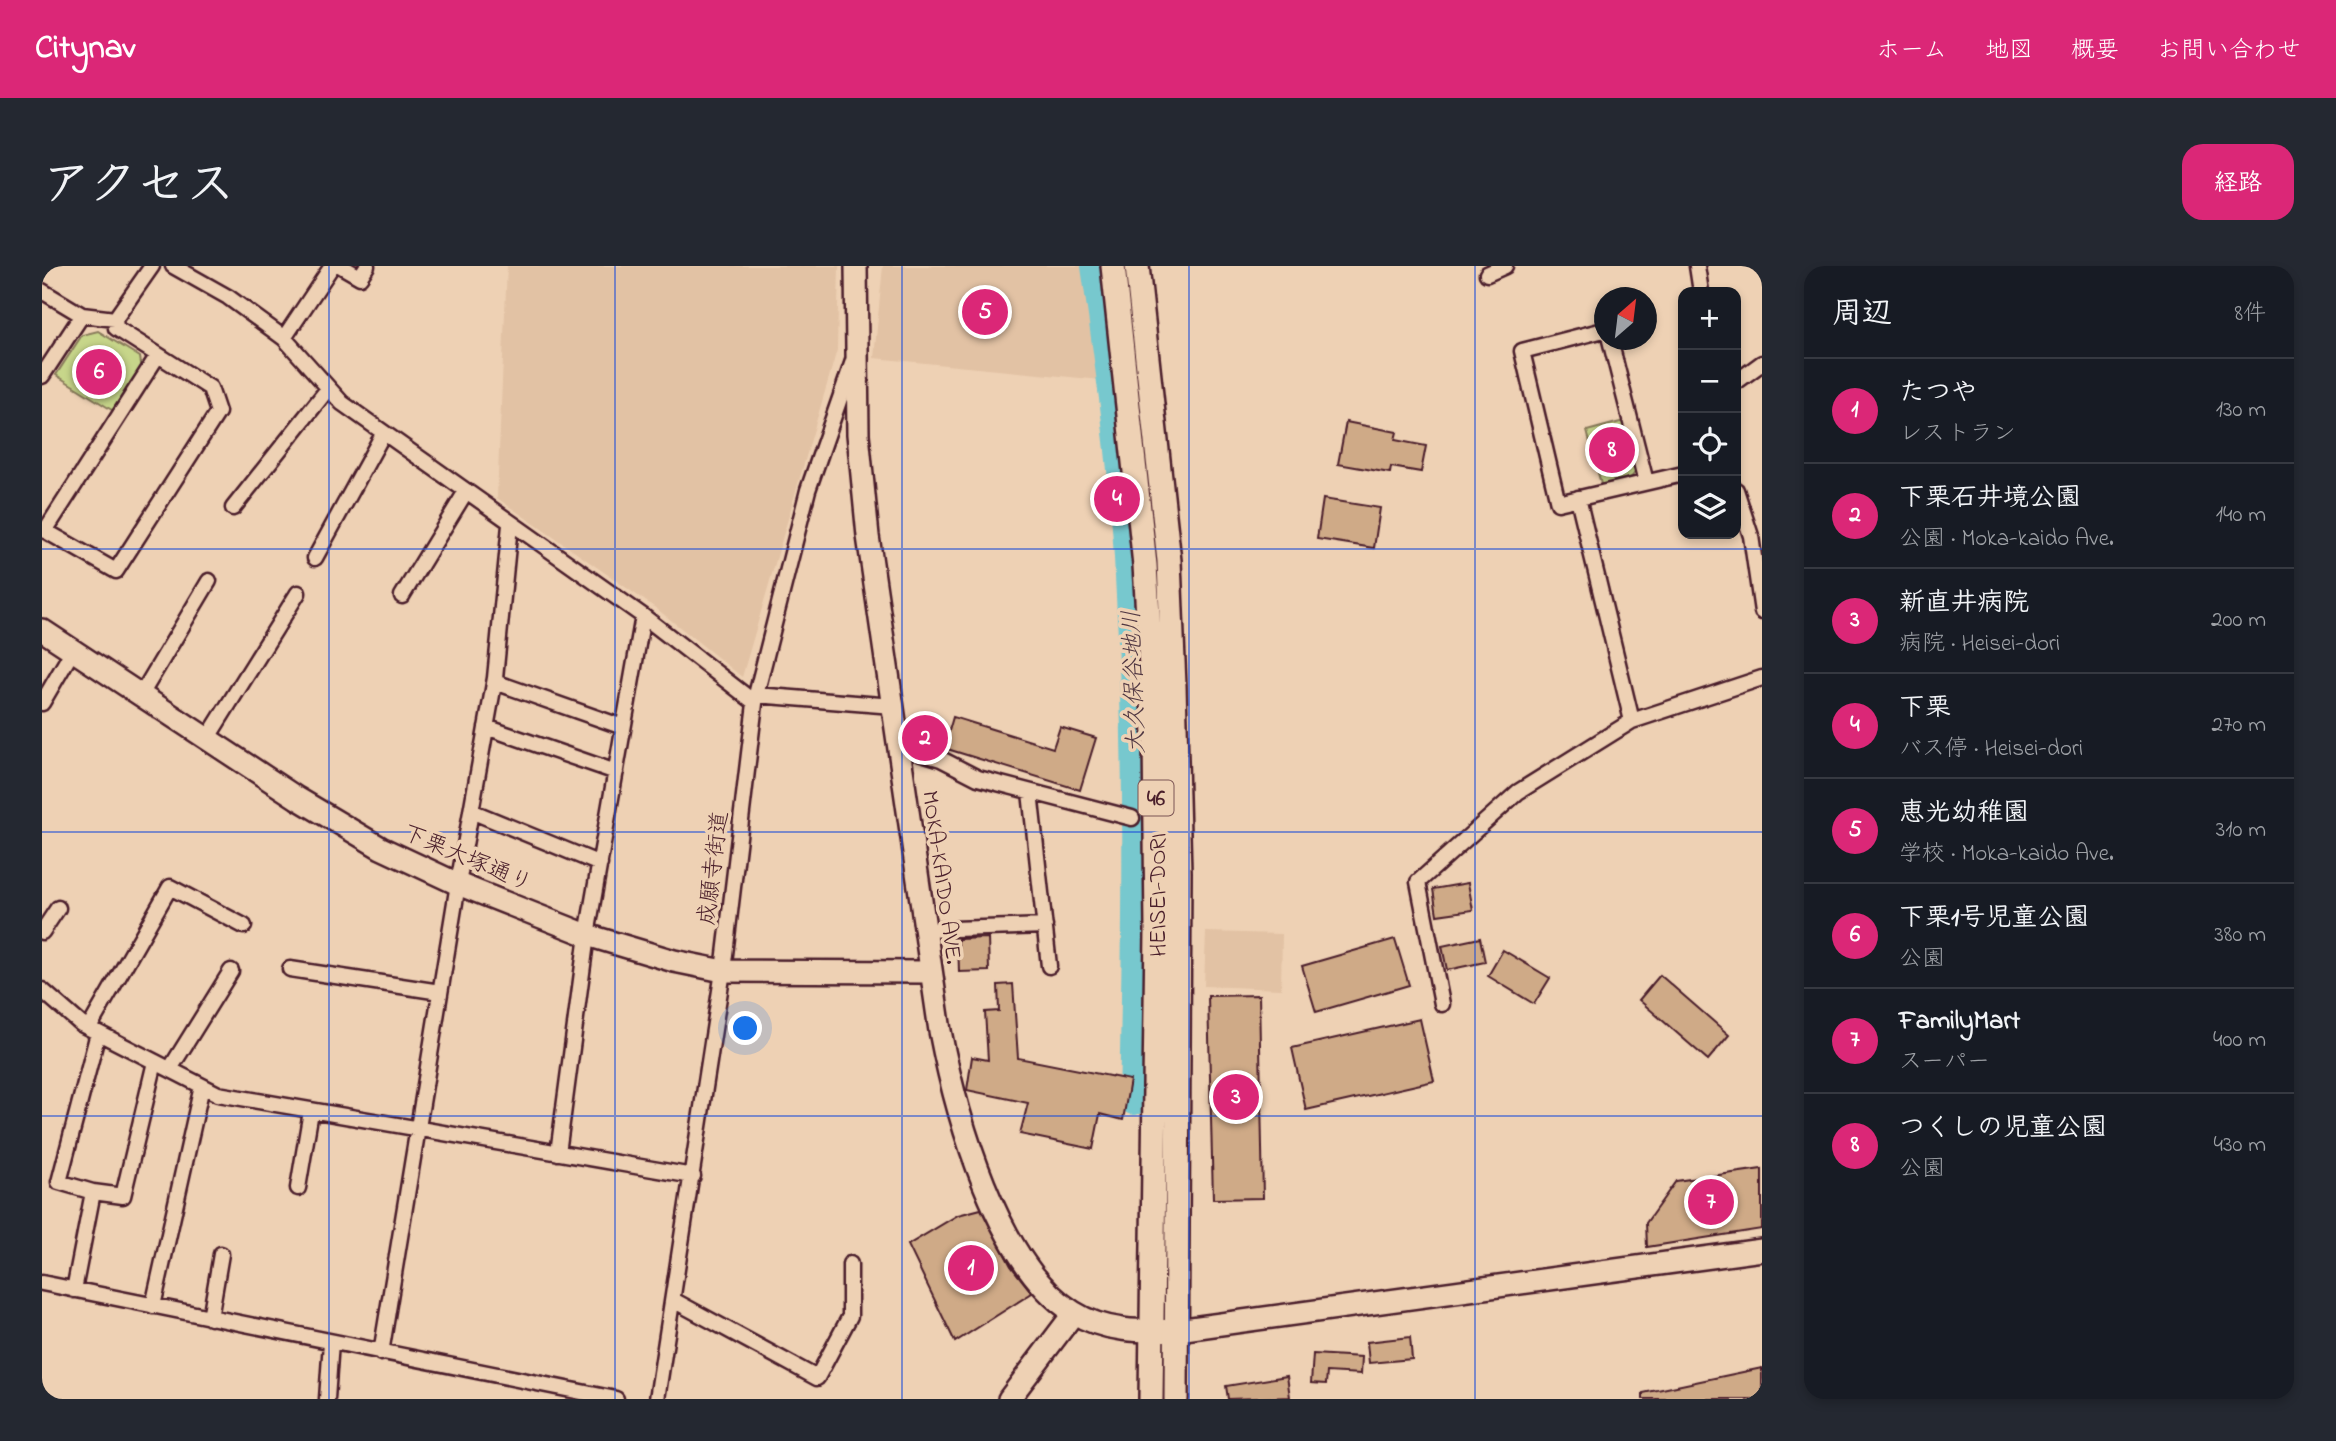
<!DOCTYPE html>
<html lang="ja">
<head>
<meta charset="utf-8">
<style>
  :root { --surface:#171b24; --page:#242831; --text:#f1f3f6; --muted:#9ea1a6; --line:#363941; --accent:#db2777 }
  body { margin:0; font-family:"Indie Flower","Klee One",sans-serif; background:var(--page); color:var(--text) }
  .controls { position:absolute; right:21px; top:21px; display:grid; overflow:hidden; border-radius:14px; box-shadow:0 4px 10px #0003 }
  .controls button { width:63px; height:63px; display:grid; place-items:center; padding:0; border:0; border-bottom:2px solid var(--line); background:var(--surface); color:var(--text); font:35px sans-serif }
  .compass { position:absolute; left:1552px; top:21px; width:63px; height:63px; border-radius:50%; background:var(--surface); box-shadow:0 4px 10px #0003; rotate:28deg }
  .you { position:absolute; left:704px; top:763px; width:24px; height:24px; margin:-18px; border:5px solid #fff; border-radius:50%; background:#1a73e8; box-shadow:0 0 0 10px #1a73e833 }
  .badge { display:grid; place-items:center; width:46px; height:46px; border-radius:50%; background:var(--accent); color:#fff; font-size:23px; font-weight:700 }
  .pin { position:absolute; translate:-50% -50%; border:4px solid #fff; box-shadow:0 2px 7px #0006 }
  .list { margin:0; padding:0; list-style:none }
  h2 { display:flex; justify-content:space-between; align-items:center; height:91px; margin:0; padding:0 28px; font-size:30px }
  h2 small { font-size:23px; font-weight:400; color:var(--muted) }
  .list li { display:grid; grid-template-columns:46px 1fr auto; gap:21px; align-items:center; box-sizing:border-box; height:105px; padding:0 28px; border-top:2px solid var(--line) }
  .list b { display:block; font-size:26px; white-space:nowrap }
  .list p { margin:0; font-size:23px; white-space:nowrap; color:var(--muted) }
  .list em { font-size:23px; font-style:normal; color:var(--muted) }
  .icon { flex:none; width:38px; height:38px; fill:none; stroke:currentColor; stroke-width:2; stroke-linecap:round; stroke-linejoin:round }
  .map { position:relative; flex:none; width:1720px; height:1133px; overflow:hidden; border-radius:21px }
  header { display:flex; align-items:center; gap:42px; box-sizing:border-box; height:98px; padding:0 35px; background:var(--accent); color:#fff }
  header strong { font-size:33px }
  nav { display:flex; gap:38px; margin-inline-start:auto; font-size:24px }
  .intro { display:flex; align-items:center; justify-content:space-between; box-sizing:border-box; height:168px; padding:0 42px }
  h1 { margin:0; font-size:49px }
  .button { padding:18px 32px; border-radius:21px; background:var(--accent); color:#fff; font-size:24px; font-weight:700 }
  main { display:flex; gap:42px; padding:0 42px }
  aside { flex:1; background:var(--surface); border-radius:21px; box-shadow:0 4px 10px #0003 }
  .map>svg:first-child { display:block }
</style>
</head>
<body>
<header>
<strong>Citynav</strong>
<nav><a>ホーム</a><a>地図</a><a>概要</a><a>お問い合わせ</a></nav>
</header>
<div class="intro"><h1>アクセス</h1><a class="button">経路</a></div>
<main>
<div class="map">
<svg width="1720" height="1133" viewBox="0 0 1720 1133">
  <rect width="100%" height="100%" fill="#eed1b4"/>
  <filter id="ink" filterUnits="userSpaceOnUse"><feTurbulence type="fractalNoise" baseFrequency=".0143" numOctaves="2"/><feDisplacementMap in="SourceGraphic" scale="14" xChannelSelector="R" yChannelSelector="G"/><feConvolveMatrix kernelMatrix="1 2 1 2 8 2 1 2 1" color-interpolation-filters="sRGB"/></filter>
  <g filter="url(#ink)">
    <path fill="#e2c2a4" d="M465,0h332l-2,84 -95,327 -85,-68 -160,-111z
      M841,0h203l15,114 -227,-22z
      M1164,666l76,2 -1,55 -77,-3z"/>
    <path fill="#c7d68a" stroke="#887a5a" stroke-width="2" d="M56,65l42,26 2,13 -27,42 -59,-37 26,-40z
      M1582,155l13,49 -8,10 -27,8 -15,-57z
      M884,461l18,5 -9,22 -26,-9 -2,-17z"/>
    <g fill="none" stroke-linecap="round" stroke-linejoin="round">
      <path stroke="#77c8ce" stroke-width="30" d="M1054,0c15,103 29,206 34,310 10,175 8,349 4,524"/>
    </g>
    <path fill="#cfaa87" stroke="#4a1f2b" stroke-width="2" d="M1304,156l51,10 -2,8 31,6 -5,26 -30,-5 -1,6 -52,-9z
      M1281,233l57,9 -6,40 -57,-9z
      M911,451l100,31 7,-21 36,11 -16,52 -136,-42z
      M1426,617l5,27 -36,5 -4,-26z
      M946,672l1,33 -30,1 -1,-33z
      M1438,672l5,24 -38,8 -5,-24z
      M1353,673l14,46 -93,27 -14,-46z
      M1461,684l47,28 -16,26 -46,-28z
      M1618,709l69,60 -21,25 -69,-60z
      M971,718l5,74 112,22 -7,40 -23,-6 -7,35 -73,-15 8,-31 -61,-13 5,-33 16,3 -3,-48 14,-1 -1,-26z
      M1217,729l4,203 -50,1 -5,-203z
      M1378,753l14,62 -128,29 -14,-62z
      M1720,903v60l-115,18 -1,-24 30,-42z
      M939,943l30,57 21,27 -77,49 -47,-97 50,-30z
      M1368,1071l2,22 -43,4 -2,-21z
      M1271,1088l49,3 -1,17 -34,-2 -1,12 -15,-1z
      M1720,1102v31h-119v-6z
      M1245,1110l3,21 -62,2 -2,-13z"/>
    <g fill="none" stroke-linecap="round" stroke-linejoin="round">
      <defs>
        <path id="street" d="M131,0l55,31 56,41 58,65 301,213 111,86
          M299,0l19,11 7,-11
          M1655,0l4,26
          M1445,8l18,-8
          M0,25l40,24
          M1562,64l-82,21 36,152 125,-29
          M242,72l48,-72
          M1568,74l36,142
          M0,110l40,-61 33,4 37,-53
          M1694,116l26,-19
          M1694,224l15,46 11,76
          M1536,232l54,223 130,-43
          M191,242l94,-118
          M0,263l74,42 102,-159 -8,-24 -94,-60 -1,-9
          M3,265l113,-176
          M273,292l68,-124
          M360,330l63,-103
          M453,416l128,45
          M99,429l68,-114
          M714,429l137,11
          M0,437l31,-53
          M444,461l130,45
          M165,473l91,-146
          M856,480l43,13 37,19 154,40
          M988,526l19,174
          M429,545l129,53
          M882,664l121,-4
          M0,666l16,-24
          M248,703l150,23
          M0,724l39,34 137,70 475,82
          M1400,738l-24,-122 100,-90 114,-71
          M47,762l81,-141 74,39
          M128,803l61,-98
          M516,887l29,-218 56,-319
          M256,922l13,-77
          M51,926l30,4 32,-134
          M0,1017l574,116
          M32,1024l19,-98 -34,-10 39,-149
          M631,1034l144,78 33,-62v-52
          M111,1040l49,-220
          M168,1052l11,-64
          M339,1087l77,-469 37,-206 15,-153
          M285,1133l4,-57
          M615,1133l66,-428 33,-276 52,-205 45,-129"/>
        <path id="secondary" d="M814,0l2,168 10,102 72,495c16,83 57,233 133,281 31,20 69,20 104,18l585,-80
          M0,364l255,168 84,50 77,36 129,51 87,26 49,10 206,1
          M967,1133l65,-86"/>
        <path id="primary" d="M1071,0l32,299 10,170 2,195 -6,469
          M1095,0l32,295 5,125 5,186 -3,527"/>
      </defs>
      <use href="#street" stroke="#4a1f2b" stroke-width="19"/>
      <use href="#secondary" stroke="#4a1f2b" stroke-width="26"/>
      <use href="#primary" stroke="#4a1f2b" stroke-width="28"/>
      <use href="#street" stroke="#eed1b4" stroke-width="14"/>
      <use href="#secondary" stroke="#eed1b4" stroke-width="21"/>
      <use href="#primary" stroke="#eed1b4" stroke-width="23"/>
    </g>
  </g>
  <path fill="none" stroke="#1d4ed8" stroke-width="2" stroke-opacity="0.55" d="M287,0v1133M573,0v1133M860,0v1133M1147,0v1133M1433,0v1133M0,283h1720M0,566h1720M0,850h1720"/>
  <g text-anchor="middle" stroke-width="7" stroke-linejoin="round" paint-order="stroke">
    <rect fill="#eed1b4" stroke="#7b5454" stroke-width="2" x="1096.5" y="514.5" width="35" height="35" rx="5"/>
    <g font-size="21" font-weight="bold" fill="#4a1f2b">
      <text x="1114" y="539">46</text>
    </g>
    <g font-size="23" fill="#4a1f2b" stroke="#eed1b4">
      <text transform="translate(426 591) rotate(23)" y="8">下栗大塚通り</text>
      <text transform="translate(670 602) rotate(-83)" y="8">成願寺街道</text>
      <text transform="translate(901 611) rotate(82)" y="8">MOKA-KAIDO AVE.</text>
      <text transform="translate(1115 629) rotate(-90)" y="8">HEISEI-DORI</text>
    </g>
    <g font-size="24" font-style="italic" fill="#513843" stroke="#eed1b4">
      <text transform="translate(1091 416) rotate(-92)" y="8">大久保谷地川</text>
    </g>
  </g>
</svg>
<div class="controls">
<button>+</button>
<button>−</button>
<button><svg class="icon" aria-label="locate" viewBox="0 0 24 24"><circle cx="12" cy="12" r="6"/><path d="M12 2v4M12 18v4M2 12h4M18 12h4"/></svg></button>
<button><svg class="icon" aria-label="layers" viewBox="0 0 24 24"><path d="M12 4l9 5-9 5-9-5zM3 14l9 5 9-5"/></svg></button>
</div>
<svg class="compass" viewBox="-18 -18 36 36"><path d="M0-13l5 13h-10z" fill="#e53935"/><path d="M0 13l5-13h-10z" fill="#9ea1a6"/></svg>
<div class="you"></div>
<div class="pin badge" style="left:929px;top:1002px">1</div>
<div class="pin badge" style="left:883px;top:472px">2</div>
<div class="pin badge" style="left:1194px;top:831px">3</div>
<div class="pin badge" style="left:1075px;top:233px">4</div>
<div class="pin badge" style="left:943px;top:46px">5</div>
<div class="pin badge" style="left:57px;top:106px">6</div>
<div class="pin badge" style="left:1669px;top:936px">7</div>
<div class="pin badge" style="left:1570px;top:184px">8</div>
</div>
<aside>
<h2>周辺<small>8件</small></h2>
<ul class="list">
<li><span class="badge">1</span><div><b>たつや</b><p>レストラン</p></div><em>130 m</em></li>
<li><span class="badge">2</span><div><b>下栗石井境公園</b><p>公園 · Moka-kaido Ave.</p></div><em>140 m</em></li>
<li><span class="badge">3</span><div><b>新直井病院</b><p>病院 · Heisei-dori</p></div><em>200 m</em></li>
<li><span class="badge">4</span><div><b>下栗</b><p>バス停 · Heisei-dori</p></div><em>270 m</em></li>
<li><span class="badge">5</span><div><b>恵光幼稚園</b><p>学校 · Moka-kaido Ave.</p></div><em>310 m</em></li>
<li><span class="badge">6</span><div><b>下栗1号児童公園</b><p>公園</p></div><em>380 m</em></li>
<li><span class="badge">7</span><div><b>FamilyMart</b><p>スーパー</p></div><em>400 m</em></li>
<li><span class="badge">8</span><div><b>つくしの児童公園</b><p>公園</p></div><em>430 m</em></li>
</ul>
</aside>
</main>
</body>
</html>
